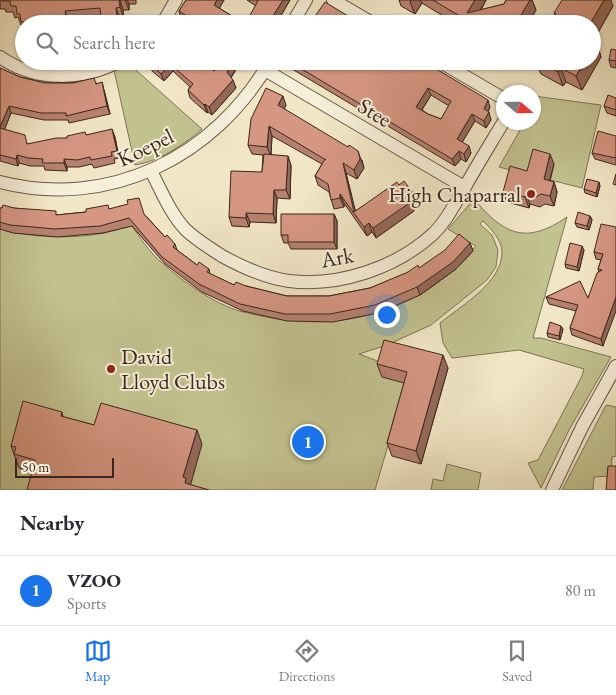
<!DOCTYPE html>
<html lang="en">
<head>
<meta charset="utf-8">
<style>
  :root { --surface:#fff; --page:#f7f7f7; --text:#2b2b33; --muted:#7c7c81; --line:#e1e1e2; --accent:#1a73e8 }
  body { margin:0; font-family:"EB Garamond",serif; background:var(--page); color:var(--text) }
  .compass { position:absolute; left:496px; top:85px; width:45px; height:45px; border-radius:50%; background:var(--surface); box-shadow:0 1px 4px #0004; rotate:110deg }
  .scale { position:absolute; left:15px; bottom:12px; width:99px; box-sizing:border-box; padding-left:5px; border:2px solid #3c261d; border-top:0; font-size:14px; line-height:18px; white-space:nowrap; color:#3c261d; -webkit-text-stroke:4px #f6efd9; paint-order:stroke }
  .you { position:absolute; left:386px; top:314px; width:18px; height:18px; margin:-12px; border:4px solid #fff; border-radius:50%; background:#1a73e8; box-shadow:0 0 0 8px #1a73e833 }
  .badge { display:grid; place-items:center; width:32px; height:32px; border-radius:50%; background:var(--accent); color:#fff; font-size:16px; font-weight:700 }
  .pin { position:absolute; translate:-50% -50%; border:2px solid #fff; box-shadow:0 1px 5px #0006 }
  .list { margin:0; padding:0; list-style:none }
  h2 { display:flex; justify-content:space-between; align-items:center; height:65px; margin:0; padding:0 20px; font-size:21px }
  h2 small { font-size:16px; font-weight:400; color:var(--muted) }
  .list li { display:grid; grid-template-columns:32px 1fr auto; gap:15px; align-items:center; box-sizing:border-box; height:70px; padding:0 20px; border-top:1px solid var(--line) }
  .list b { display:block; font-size:19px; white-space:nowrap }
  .list p { margin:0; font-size:16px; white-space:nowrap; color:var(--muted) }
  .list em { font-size:16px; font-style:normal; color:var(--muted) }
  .icon { flex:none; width:28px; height:28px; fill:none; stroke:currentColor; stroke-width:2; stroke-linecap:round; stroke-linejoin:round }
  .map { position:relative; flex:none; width:616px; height:490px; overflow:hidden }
  .search { position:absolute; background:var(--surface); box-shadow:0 1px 4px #0004; left:15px; right:15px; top:15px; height:55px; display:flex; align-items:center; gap:12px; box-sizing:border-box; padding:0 18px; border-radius:28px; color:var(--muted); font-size:19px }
  .sheet { height:135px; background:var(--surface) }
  nav { display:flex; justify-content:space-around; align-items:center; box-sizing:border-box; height:70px; border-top:1px solid var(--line); background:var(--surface); font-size:14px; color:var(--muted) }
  nav a { display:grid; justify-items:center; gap:2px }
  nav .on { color:var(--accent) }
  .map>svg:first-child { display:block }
</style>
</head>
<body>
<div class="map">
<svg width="616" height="490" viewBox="0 0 616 490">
  <rect width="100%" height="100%" fill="#f1e6c5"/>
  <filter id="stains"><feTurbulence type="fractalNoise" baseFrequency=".004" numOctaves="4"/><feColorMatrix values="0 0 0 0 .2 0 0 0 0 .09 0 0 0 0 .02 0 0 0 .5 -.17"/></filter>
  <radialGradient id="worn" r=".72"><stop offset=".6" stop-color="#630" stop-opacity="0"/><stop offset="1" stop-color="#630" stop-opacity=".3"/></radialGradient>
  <path fill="#c2c28f" stroke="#7f7456" d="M128,63l74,66c-19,16 -42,32 -67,36l-21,-95z
    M534,96l67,9 -19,83 -83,-21 25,-44 10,-1z
    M474,199c30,36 52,46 93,18l-34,121h8l70,19 -42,73 -28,58 -13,-25 10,-3 44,-84 2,-7 -65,-19 -67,8 -9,-15 -3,-20c22,-18 63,-41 62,-72 -1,-12 -11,-22 -19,-30l-3,3 12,11 6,15 -2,17 -9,13 -56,45 -44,20 -28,9 50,19 -34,117h-375v-261c30,9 74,10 104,4 9,-2 18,-5 27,-8 9,12 19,28 31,38 22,19 49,39 77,48 7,2 15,3 22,5 54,11 108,7 158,-21 22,-12 40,-31 57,-49l-28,-17z
    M606,405l10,2v49l-4,1 -1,19 -17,1 -1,13h-31z
    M447,464l34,9 -3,17h-47l2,-11 10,2z"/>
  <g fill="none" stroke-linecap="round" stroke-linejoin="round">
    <defs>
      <path id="minor" d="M333,0l41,24
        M162,24l14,-24
        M292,24l14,-24
        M0,57c36,25 82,24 120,4
        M439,61l65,38
        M265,70l199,117
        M151,171c10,19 19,42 34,58 11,11 25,19 37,27 20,11 44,22 67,25 50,6 107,-13 144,-47 14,-13 22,-31 32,-47 12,-22 26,-44 39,-66
        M0,182c109,28 215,-25 270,-121
        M552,490l30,-63 34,-61"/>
    </defs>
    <use href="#minor" stroke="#695647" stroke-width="14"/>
    <use href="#minor" stroke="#f6efd9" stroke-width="12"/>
  </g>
  <path fill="#b78170" stroke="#3c261d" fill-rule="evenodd" d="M0,0h136v4h-7v6h-6l1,9h-4l1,5h-18l-1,-4 -33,2 1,2h-46v6l-2,-5h-1l-3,-8 -3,1 -2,-6h-7l-1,-3h-5z
    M186,0h38l-5,8 26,16 11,-18 -9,-6h43l-14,24h-87l-8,-5 -2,-8z
    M399,0h87l-5,10 23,-6 2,-4h26l4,10 -8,14h-72l-34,-21 -7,11 -14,-8z
    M613,6l-18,32 6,19 -19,33 -16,-8 -3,4 -22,-12 -6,-13h57l-37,-46 -1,-2z
    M313,19l48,5h-46z
    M616,50v18l-5,-1 -2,-7z
    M202,61l12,10 9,-10h30l-3,6 -10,-4 -9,15 5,10 -24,27 -4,-3 -1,1 -17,-15 -2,-8 2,-3 -17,-16 -9,10 -12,-10 -2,-8z
    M423,61l67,46 -2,5 3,8 -5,8 -11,-7 -13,21 9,11 -5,9 -5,-3 -6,7 -163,-97 -2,-7zM431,95l18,11 -8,13 -13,-5 -6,-4z
    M0,68l20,9 25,6h52l7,7 6,24 -41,9 -1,-3h-24l-33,-7 -7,17 24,14 58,-9 29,2 4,21 -5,1 1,4 -21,5 -2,-4 -13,3h-12v4l-22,-1 -1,-4h-14l-11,-3 -1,3 -18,-5z
    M616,98v18l-9,-3 -3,-7z
    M286,105l-2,4 78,51 2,8 -7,11 -11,-6 9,38 44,-26 14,8 3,9 -4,3 2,6 -38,27 -4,-6 -5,4 -23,-33v4l-10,2 -5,-17 -11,-7 -3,-9 7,-12 -50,-28 -1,19 20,10 -1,34 -13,-1 -1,25 -26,-1 -1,5 -17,-1 -3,-9 33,-45 1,-17 -11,-1 -4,-9z
    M616,136v29l-21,-6 -3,-6z
    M554,164l-4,17 4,1 3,10 -3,14 -9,-2 -5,3 -10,-3 -1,4 -22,-6 -4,-10 24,-21z
    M600,186l-3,11 -12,-4 -1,-4z
    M0,208h14l43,7 29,-3 23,-3 35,5 21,23 10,7 2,6 20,15 12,4 1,5 24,11 12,1 41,10h42l41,-8 49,-20 51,-25 3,8 -17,18 -36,26 -42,18 -45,9 -46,-1 -44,-10 -41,-19 -37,-28 -33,-38 -29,7 -45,4 -45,-4 -13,-4z
    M334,214l3,7v28h-46l-3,-6h-4l-3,-8z
    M590,216l2,4 -3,10 -12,-3 -2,-4z
    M616,227l-13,119 -31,-11 -2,-7 6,-17 -27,-7 -3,-7 42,1 11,-26 -1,-3 3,-9 -5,-1 -2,-7z
    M584,250l-5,21 -13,-3 -1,-4z
    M563,329l-3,11 -12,-3 -1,-4z
    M377,364l71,4 -27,96 -29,-8 -5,-13 17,-60 -22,-6z
    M62,412l1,5 31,8 108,19 -170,28 -13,-4 -8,-22z"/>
  <path fill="#95695b" stroke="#3c261d" d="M120,0l3,10 1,9 -4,-12z
    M125,0h2l2,4v6z
    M217,0h7l-7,13 -3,-8z
    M283,0h7l-14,24h-8z
    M411,0h9l2,3 -7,11 -5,-12z
    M475,0h11l-14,24 -5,-11z
    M530,0h2l4,10 -8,14h-6l-1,-9z
    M604,0h7l2,6 -18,32 6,19 -19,33 -6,-14 9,-15h7v-37h-2z
    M116,8l4,11 1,5h-2l-2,-8z
    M65,11l4,11 1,2h-1l-3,-8z
    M234,61h5l1,2 -11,17 -2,-8z
    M248,61h5l-3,6z
    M170,64l3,7 -9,10 -3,-7z
    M561,68l5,14 -3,4 -5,-14z
    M233,80l3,8 -24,27 -3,-8z
    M102,82l8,32 -3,-8z
    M428,88l3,7 -12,19 -3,-7z
    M283,96l3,9 -4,9 -4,-9z
    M488,100l2,7 -3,8 2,-3 2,8 -5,8 -2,-7v-12z
    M205,104l3,8 -1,1 -3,-8z
    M9,106l2,7 -9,23 -2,-6v-3z
    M472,114l3,7 -15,25 -3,-7z
    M269,126l3,10 -1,20 -4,-9z
    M112,129l3,8 4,21 -2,-7z
    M469,146l2,7 -5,9 -2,-8z
    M358,151l6,17 -7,11 -3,-9z
    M459,151l2,8 -6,7 -3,-7z
    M550,154l4,10 -7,26 -3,-11z
    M17,155l2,8 -1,3 -2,-7z
    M288,156l3,9 -1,34 -4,-9z
    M64,159l3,8v4l-3,-8z
    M343,163l3,10 11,44 -3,-5z
    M554,182l3,10 -3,14 -4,-10z
    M599,182l1,4 -3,11 -1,-4z
    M274,190l3,8 -1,25 -3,-9z
    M413,193l3,9 -4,3 2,6 -38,27 -3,-10 34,-31z
    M340,194l4,9v4l-4,-9z
    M526,194l4,10 -1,4 -4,-11z
    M246,213l4,9 -1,5 -3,-9z
    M334,214l3,7v28l-3,-7z
    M590,216l2,4 -3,10 -2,-4z
    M369,223l3,9 -5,4 -3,-9z
    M470,243l3,8 -17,18 -36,26 -3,-8z
    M582,246l2,4 -5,21 -2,-4z
    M616,297v14l-13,35 -2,-7z
    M561,326l2,3 -3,11 -1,-4z
    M443,355l5,13 -27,96 -5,-13z
    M197,430l5,14 -12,43 -3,3 -4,-13z"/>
  <path fill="#d59682" stroke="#3c261d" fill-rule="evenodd" d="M2,0h117l1,7 -4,1 1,8 -16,1 -1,-9 -35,3 1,5 -29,2v3l-16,1 -1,-8h-3l-1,-8h-5l-1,-5h-8z
    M186,0h31l-3,5 31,19 13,-23 -2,-1h27l-15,24h-69l-20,-13z
    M433,0h42l-8,13 37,-9 2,-4h24l-9,15 5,2 -4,7h-49z
    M562,0h42l-14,24h-40l6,-10 -2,-1z
    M325,2l36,22h-41v-1l-7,-4z
    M592,34l2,2 2,7 -4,7z
    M611,49l5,1v11l-7,-1z
    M151,61h51l12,10 9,-10h11l-7,11 6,8 -24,27 -4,-3 -1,1 -16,-15 5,-6 -23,-20 -9,10 -11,-11z
    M290,61h133l65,39 -4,9 5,3 -5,9 -12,-7 -15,25 12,7 -5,8 -5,-3 -7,8 -162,-97zM428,88l23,13 -10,18 -13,-5 -12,-7z
    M538,61h47l-9,15 -15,-8 -3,4z
    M0,68l20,9 25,6h28l21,-5 2,6 6,-2 5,24 -41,10v-3h-25l-32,-7 -9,21z
    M266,88l17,8 -5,9 70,42 1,-2 9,6 2,8 -6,11 -11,-7 11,49 43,-30 2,3 5,-4 9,12 -6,4 4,5 -38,26 -4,-5 -5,4 -24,-33v4l-9,2 -3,-16 -13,-8 10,-17 1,1 -57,-34 -2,21 -19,-2 3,-26z
    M608,95l8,3v12l-12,-4z
    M0,128l25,7 2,9 29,-6h11v-2l18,-4 1,3 26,-6 5,22 -6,1 1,4 -21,4 -1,-3 -13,3 -13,-1v4h-22l1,-4 -15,-1 -11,-3 -1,4 -16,-4z
    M598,131l18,5v22l-24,-5z
    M533,149l17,5 -6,25 10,3 -4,14 -9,-2 -5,3 -10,-3 -1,3 -22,-5 7,-26 17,5z
    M264,154l24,2 -2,34h-12l-1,24 -27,-1v5l-17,-1 2,-46 31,1z
    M616,174v11l-3,-1z
    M587,179l12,3 -3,11 -12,-4z
    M139,198l5,16 21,23 2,-2 8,9 -2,3 24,18 2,-3 10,7 -2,3 27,13 2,-3 10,4 41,10h42l41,-8 38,-16 10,-7 1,3 26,-18 14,-16 11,9 -17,19 -36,25 -42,18 -45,9h-45l-45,-10 -41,-20 -37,-27 -33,-39 -29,8 -45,3 -45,-4 -10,-3v-14h2l1,-3 11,3 42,3v4l30,-3v-3l22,-4 1,4 19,-5 -1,-4z
    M578,212l12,4 -3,10 -12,-3z
    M281,214h53v28h-46v-7h-7z
    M601,224l15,3v70l-15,42 -31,-11 8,-23 -32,-8 34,-16 8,17 9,-25 5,-3 -4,-1 5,-15 -9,-2z
    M570,243l12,3 -5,21 -12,-3z
    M550,322l11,4 -2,10 -12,-3z
    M384,340l59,15 -27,96 -29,-8 20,-71 -30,-8z
    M23,401l39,11 -1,4 33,9 7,-22 96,27 -14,47 3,1 -1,5 24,7h-182l8,-30 -21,-6 2,-7 -5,-1z
    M608,466h8v24h-10z"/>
  <g fill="#8f2418" stroke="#f6efd9" stroke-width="2">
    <circle cx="531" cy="194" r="5"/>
    <circle cx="111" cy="369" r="5"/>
  </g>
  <g text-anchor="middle" stroke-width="4" stroke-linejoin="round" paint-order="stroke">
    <g font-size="22" fill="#3c261d" stroke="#f6efd9">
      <text transform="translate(375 112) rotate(31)" y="8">Stee</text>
      <text transform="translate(145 147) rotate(-26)" y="8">Koepel</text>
      <text transform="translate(337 257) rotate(-10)" y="8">Ark</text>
    </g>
    <g font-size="22" fill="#3c261d" stroke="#f6efd9" text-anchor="end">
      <text x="521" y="202">High Chaparral</text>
      <text x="121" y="364" text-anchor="start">David<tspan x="121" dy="25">Lloyd Clubs</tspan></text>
    </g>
  </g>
  <rect width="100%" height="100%" filter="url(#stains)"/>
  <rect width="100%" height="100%" fill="url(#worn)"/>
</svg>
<svg class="compass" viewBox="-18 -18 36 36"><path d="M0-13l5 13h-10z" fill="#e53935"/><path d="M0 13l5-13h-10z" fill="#7c7c81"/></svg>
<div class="scale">50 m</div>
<div class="you"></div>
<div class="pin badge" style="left:308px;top:442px">1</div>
<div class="search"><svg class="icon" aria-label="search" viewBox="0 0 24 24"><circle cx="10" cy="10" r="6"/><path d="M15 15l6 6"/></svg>Search here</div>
</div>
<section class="sheet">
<h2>Nearby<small></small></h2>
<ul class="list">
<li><span class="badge">1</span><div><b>VZOO</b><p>Sports</p></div><em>80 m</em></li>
</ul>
</section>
<nav>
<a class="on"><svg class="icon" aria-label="map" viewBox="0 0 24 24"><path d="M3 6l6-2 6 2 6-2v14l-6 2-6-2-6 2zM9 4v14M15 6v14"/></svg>Map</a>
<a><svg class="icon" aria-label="directions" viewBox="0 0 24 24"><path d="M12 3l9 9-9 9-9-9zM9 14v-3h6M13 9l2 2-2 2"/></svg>Directions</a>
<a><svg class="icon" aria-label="saved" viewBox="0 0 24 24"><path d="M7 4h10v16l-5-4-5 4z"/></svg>Saved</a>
</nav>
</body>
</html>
